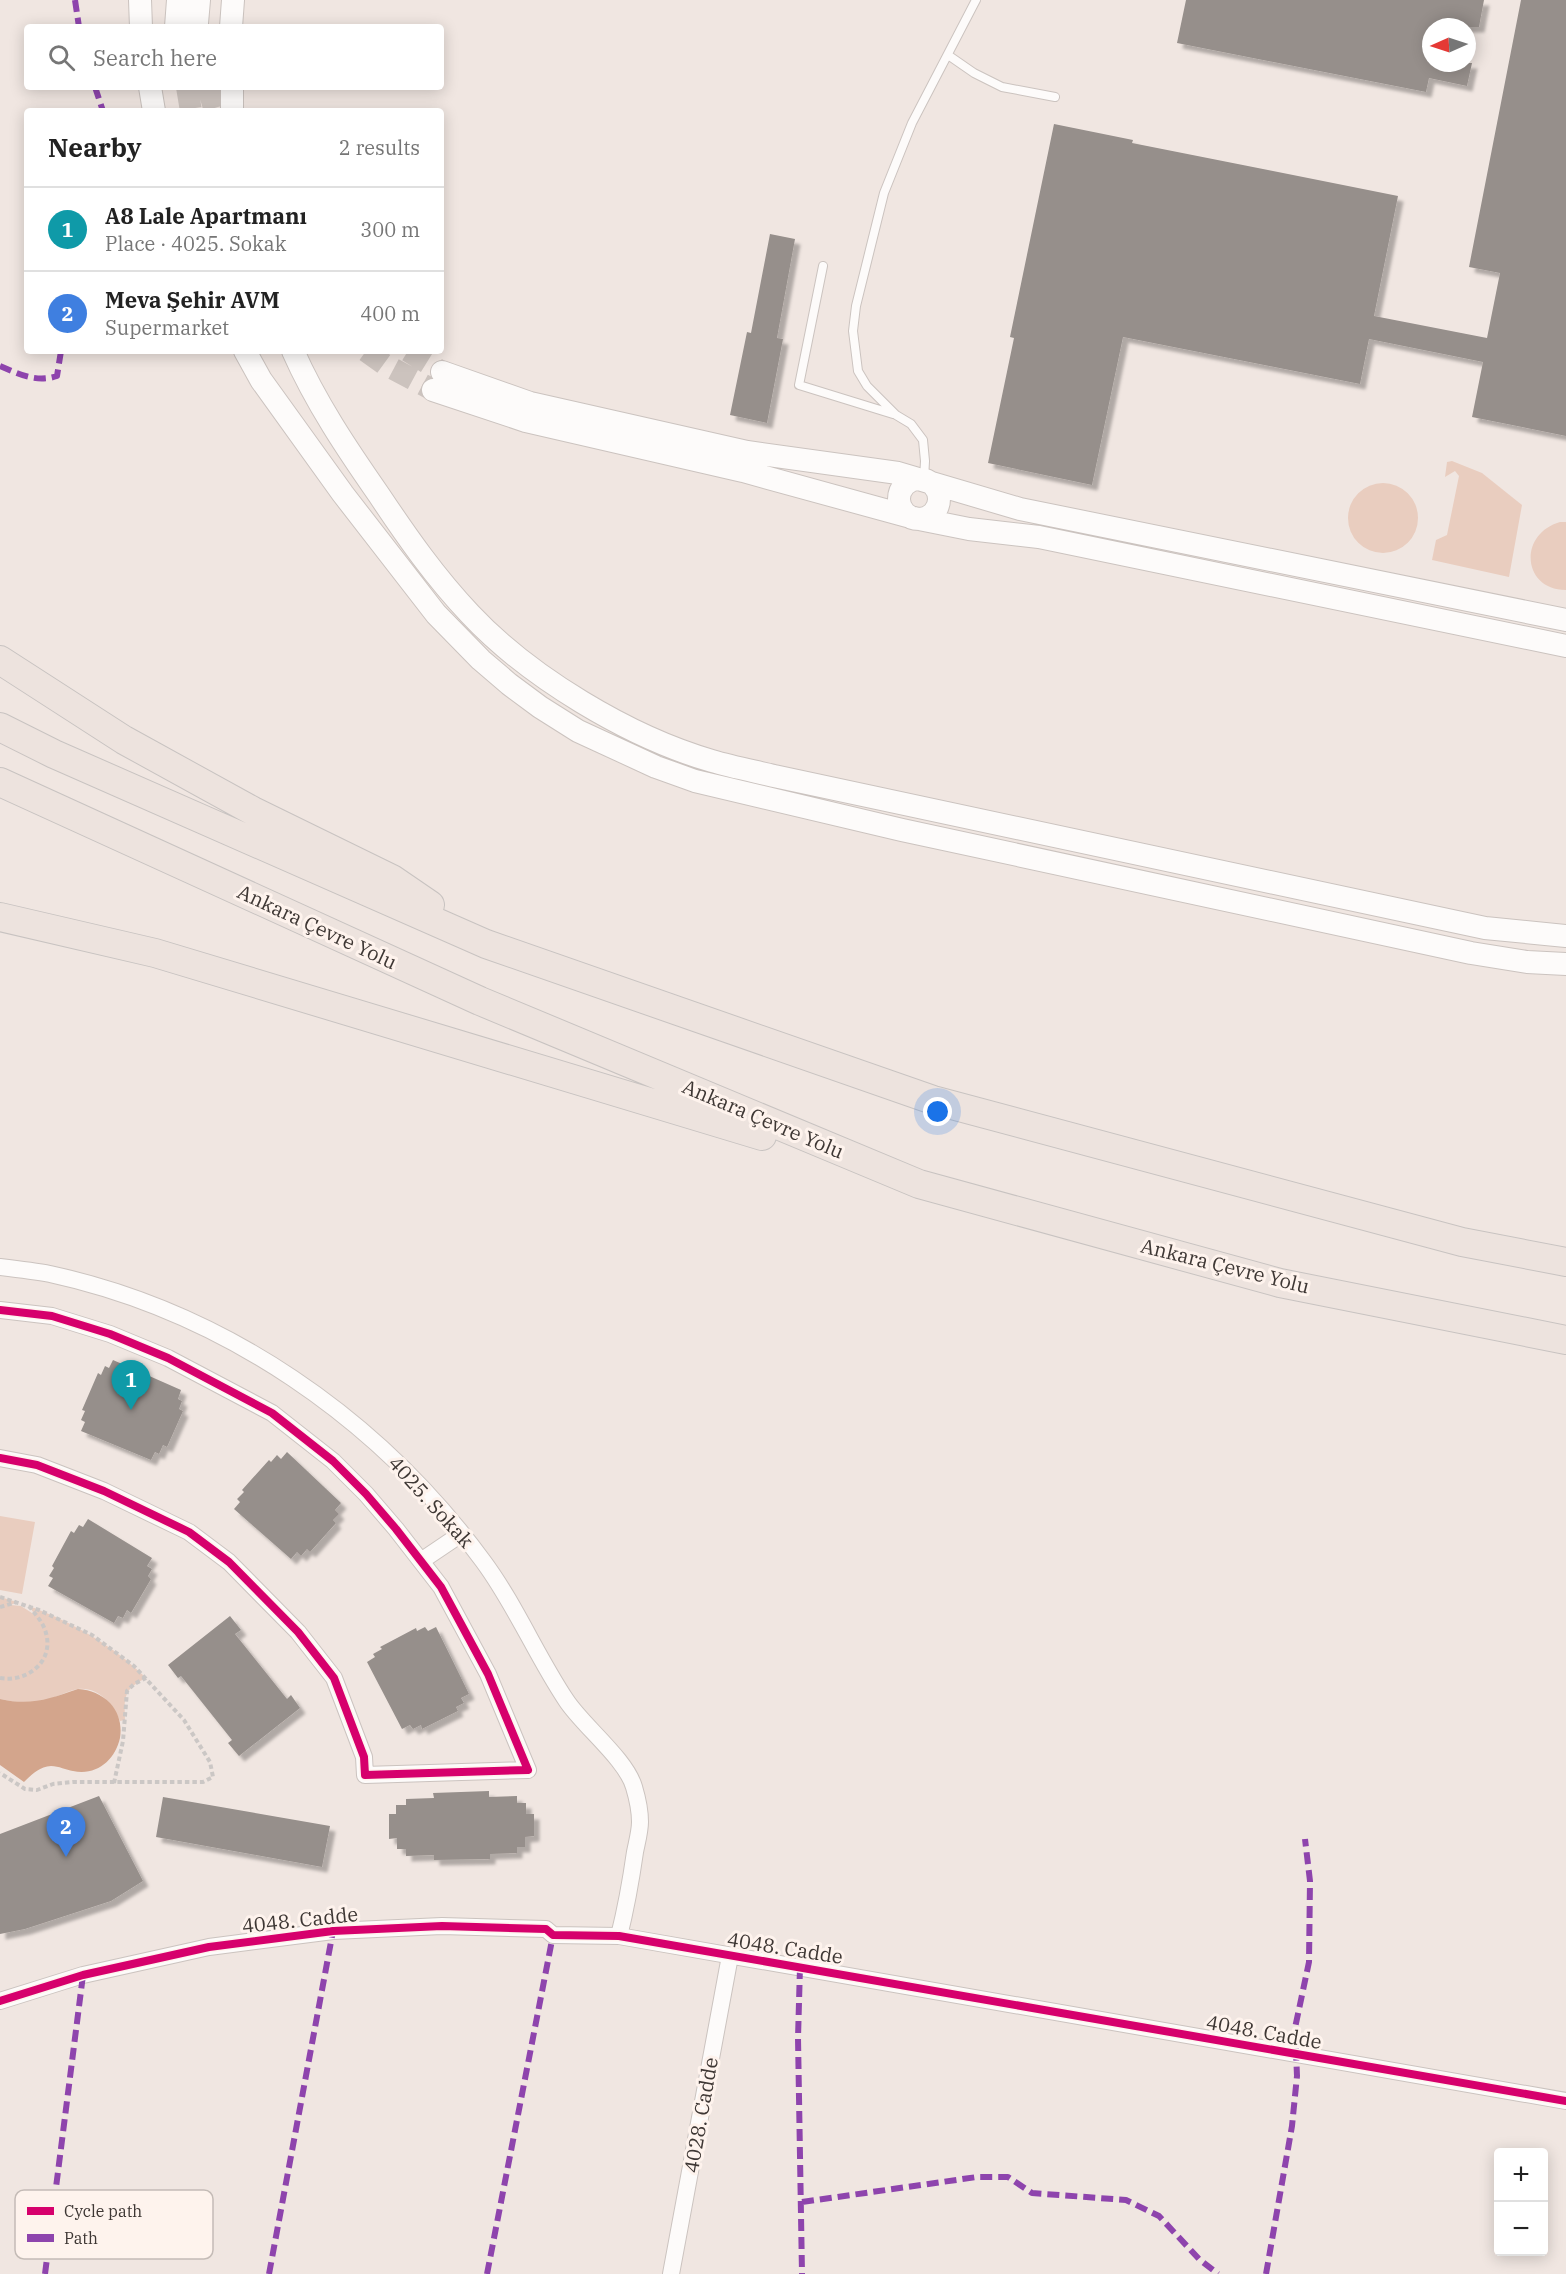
<!DOCTYPE html>
<html lang="en">
<head>
<meta charset="utf-8">
<style>
  :root { --surface:#fff; --page:#f2f2f2; --text:#222; --muted:#767676; --line:#e0e0e0; --accent:#111827 }
  body { margin:0; font-family:"IBM Plex Serif",serif; background:var(--page); color:var(--text) }
  .controls { position:absolute; right:18px; bottom:18px; display:grid; overflow:hidden; border-radius:6px; box-shadow:0 3px 15px #0003 }
  .controls button { width:54px; height:54px; display:grid; place-items:center; padding:0; border:0; border-bottom:2px solid var(--line); background:var(--surface); color:var(--text); font:30px sans-serif }
  .compass { position:absolute; left:1422px; top:18px; width:54px; height:54px; border-radius:50%; background:var(--surface); box-shadow:0 3px 15px #0003; rotate:267deg }
  .you { position:absolute; left:938px; top:1112px; width:21px; height:21px; margin:-15px; border:4px solid #fff; border-radius:50%; background:#1a73e8; box-shadow:0 0 0 9px #1a73e833 }
  .badge { display:grid; place-items:center; width:39px; height:39px; border-radius:50%; background:var(--accent); color:#fff; font-size:20px; font-weight:700 }
  .pin { position:absolute; translate:-50% -50px; filter:drop-shadow(0 2px 3px #0008) }
  .pin::after { content:''; position:absolute; top:32px; width:21px; height:18px; background:inherit; clip-path:polygon(0 0,100% 0,50% 100%) }
  .list { margin:0; padding:0; list-style:none }
  h2 { display:flex; justify-content:space-between; align-items:center; height:78px; margin:0; padding:0 24px; font-size:26px }
  h2 small { font-size:20px; font-weight:400; color:var(--muted) }
  .list li { display:grid; grid-template-columns:39px 1fr auto; gap:18px; align-items:center; box-sizing:border-box; height:84px; padding:0 24px; border-top:2px solid var(--line) }
  .list b { display:block; font-size:22px; white-space:nowrap }
  .list p { margin:0; font-size:20px; white-space:nowrap; color:var(--muted) }
  .list em { font-size:20px; font-style:normal; color:var(--muted) }
  .icon { flex:none; width:33px; height:33px; fill:none; stroke:currentColor; stroke-width:2; stroke-linecap:round; stroke-linejoin:round }
  .map { position:relative; flex:none; width:1566px; height:2274px; overflow:hidden }
  .search { position:absolute; background:var(--surface); box-shadow:0 3px 15px #0003; left:24px; top:24px; width:420px; height:66px; display:flex; align-items:center; gap:15px; box-sizing:border-box; padding:0 21px; border-radius:6px; color:var(--muted); font-size:22px }
  .panel { position:absolute; background:var(--surface); box-shadow:0 3px 15px #0003; left:24px; top:108px; width:420px; height:246px; border-radius:6px }
  .map>svg:first-child { display:block }
</style>
</head>
<body>
<div class="map">
<svg width="1566" height="2274" viewBox="0 0 1566 2274">
  <defs>
    <filter id="shadow"><feDropShadow dx="5.5" dy="5.5" stdDeviation="1.5" flood-color="#0004"/></filter>
  </defs>
  <rect width="100%" height="100%" fill="#f0e6e1"/>
  <path fill="#e9cdbf" d="M1452,461l30,12 40,32 -13,72 -77,-17 4,-20 11,-5 12,-59 -4,-5 -10,6 2,-15z
    M1348 518a35 35 0 1 1 70 0a35 35 0 1 1-70 0Z
    M1560,522h6v68c-44,0 -48,-56 -6,-68z
    M0,1516l35,6 -13,72 -22,-4z
    M0,1597l17,5 -6,3 10,1 14,9 -6,-9c43,16 85,40 117,72 -22,11 -22,18 -21,42l-5,1c-7,-17 -21,-34 -42,-32 -12,2 -24,10 -36,12 -14,3 -28,1 -42,-2z"/>
  <path fill="#d3a58c" d="M78,1689c13,1 23,5 32,14 9,10 12,22 10,35 -5,22 -23,38 -47,33 -7,-1 -14,-5 -22,-5 -12,1 -19,8 -27,16l-24,-17v-66c31,7 49,0 78,-10z"/>
  <path fill="#968f8b" filter="url(#shadow)" d="M1186,0h298l-5,27h-48v36h41l-5,23 -38,-8 -3,14 -249,-49z
    M1521,0h45v436l-94,-19 11,-55 -114,-23 -9,45 -237,-47 -31,148 -104,-22 26,-125 -4,-1 44,-213 79,16 -1,3 266,53 -24,120 113,22 13,-65 -31,-6z
    M770,234l25,5 -18,99 6,1 -16,84 -37,-8 17,-83 4,1z
    M113,1360l68,30 -3,9 4,2 -3,8 4,2 -16,36 -4,-2 -4,9 -4,-2 -4,8 -70,-29 4,-9 -4,-2 4,-9 -3,-1 16,-37 3,2 4,-9 4,2z
    M287,1452l54,51 -6,7 4,4 -6,6 3,3 -26,29 -3,-3 -6,7 -4,-4 -6,7 -57,-50 6,-7 -3,-3 7,-7 -2,-2 27,-30 2,2 6,-7 4,4z
    M88,1519l64,39 -5,8 5,3 -4,7 3,3 -20,34 -4,-3 -4,8 -5,-2 -4,7 -66,-37 5,-8 -4,-2 5,-8 -2,-2 19,-35 3,2 5,-8 4,2z
    M230,1616l11,14 -6,4 52,65 4,-4 9,13 -61,48 -11,-13 4,-3 -51,-64 -3,2 -10,-13z
    M425,1627l3,4 8,-4 33,67 -8,4 3,5 -8,4 2,4 -36,18 -1,-4 -8,4 -3,-4 -8,4 -35,-67 8,-5 -2,-3 9,-5 -2,-2 36,-19 1,3z
    M489,1791v6l28,-1v7h9v11h8v22l-9,1v10h-8v6l-27,1v5l-56,1v-5l-28,1v-7h-9v-11l-8,1v-25h7v-9h10v-6l28,-1 -1,-5z
    M99,1796l44,85 -32,20 -86,28 -25,5v-100z
    M163,1797l167,29 -8,41 -166,-30z"/>
  <g fill="none" stroke-linecap="round" stroke-linejoin="round">
    <path stroke="#ccc3be" stroke-width="22" stroke-dasharray="22 11" stroke-linecap="butt" d="M187,87l4,24
      M208,87l7,24
      M366,351l18,13 49,26
      M408,351l34,21"/>
    <defs>
      <path id="service" d="M948,55l26,18 28,14 53,10
        M823,266l-24,119 94,29
        M924,479l1,-18 -2,-21 -12,-16 -15,-9 -29,-29 -9,-15 -5,-40 3,-25 28,-113 28,-70 64,-123"/>
      <path id="minor" d="M0,1267c17,2 34,4 50,7 174,38 328,144 433,287 32,43 53,94 83,139 16,25 60,59 68,87 3,10 6,24 6,35 0,9 -3,20 -5,30 -4,28 -9,56 -16,84
        M0,1310l52,6 58,18 58,24 104,55 61,48 33,33 30,35 45,58 47,87 40,96 -163,5 -1,-18 -30,-79 -36,-46 -69,-70 -40,-30 -85,-41 -67,-26 -37,-7
        M421,1561l40,-27
        M0,2001l83,-26 126,-28 124,-16 109,-5 104,3 7,6 66,1 947,165
        M671,2274l59,-318"/>
      <path id="secondary" d="M140,0l1,27
        M197,23l2,-23
        M176,27l2,-27
        M231,27l2,-27
        M150,87l4,24
        M232,87v24
        M245,351l16,29 82,114 93,120 45,46 28,24 31,23 38,24 78,36 39,14 207,49 569,123 56,9 39,2
        M293,351c23,52 54,98 86,144 28,42 56,82 91,119 59,63 159,123 242,147 20,6 41,10 62,15l711,152 81,8
        M442,372l88,31 217,49 151,21 122,36 546,111
        M433,390l93,31 217,50 171,47 55,11 70,8 527,109
        M899 499a20 20 0 1 1 40 0a20 20 0 1 1-40 0Z"/>
      <path id="motorway" d="M0,660l124,80 129,71 139,68 38,26
        M0,727l54,27 432,190 447,156 529,142 104,20
        M0,782l480,219 439,183 361,99 286,57
        M0,917l155,36 607,183"/>
    </defs>
    <use href="#service" stroke="#cbc3bf" stroke-width="10"/>
    <use href="#minor" stroke="#cbc3bf" stroke-width="18"/>
    <use href="#secondary" stroke="#cbc3bf" stroke-width="24"/>
    <use href="#motorway" stroke="#c8c3c1" stroke-width="30"/>
    <path stroke="#cbc7c5" stroke-width="4" stroke-dasharray="4.5 3" stroke-linecap="butt" d="M0,1597l39,13 53,25 42,31 50,54 26,42 3,15 -10,5h-130l-20,2 -16,6 -12,-1 -25,-16
      M0,1607l17,-5
      M0,1678c28,5 56,-18 45,-48 -3,-9 -10,-16 -16,-24
      M114,1783l9,-42 4,-50 7,-7 12,-6"/>
    <use href="#service" stroke="#fdfbfa" stroke-width="8"/>
    <use href="#minor" stroke="#fdfbfa" stroke-width="16"/>
    <use href="#secondary" stroke="#fdfbfa" stroke-width="22"/>
    <use href="#motorway" stroke="#ede3de" stroke-width="28"/>
    <path stroke="#8e44ad" stroke-width="6" stroke-dasharray="12 6" stroke-linecap="butt" d="M75,0l4,27
      M95,87l8,24
      M0,366c19,8 36,17 57,10l4,-25
      M800,1967l-2,71 4,236
      M802,2202l175,-25h31l24,16 94,7 33,16 40,43 19,15
      M45,2274l38,-299
      M269,2274l64,-343
      M487,2274l66,-339
      M1266,2274l26,-148 5,-50 -2,-48 14,-66 1,-81 -5,-42"/>
    <defs>
      <path id="cycleway" d="M0,1310l52,6 58,18 58,24 104,55 61,48 33,33 30,35 45,58 47,87 40,96 -163,5 -1,-18 -30,-79 -36,-46 -69,-70 -40,-30 -85,-41 -67,-26 -37,-7
        M0,2001l83,-26 126,-28 124,-16 109,-5 104,3 7,6 66,1 947,165"/>
    </defs>
    <use href="#cycleway" stroke="#fef3ed" stroke-width="11"/>
    <use href="#cycleway" stroke="#d6006c" stroke-width="8"/>
  </g>
  <g text-anchor="middle" stroke-width="6" stroke-linejoin="round" paint-order="stroke">
    <g font-size="20" fill="#3e3734" stroke="#fef3ed">
      <text transform="translate(317 927) rotate(25)" y="7">Ankara Çevre Yolu</text>
      <text transform="translate(763 1119) rotate(23)" y="7">Ankara Çevre Yolu</text>
      <text transform="translate(1225 1266) rotate(14)" y="7">Ankara Çevre Yolu</text>
      <text transform="translate(431 1502) rotate(48)" y="7">4025. Sokak</text>
      <text transform="translate(300 1920) rotate(-6)" y="7">4048. Cadde</text>
      <text transform="translate(785 1948) rotate(9)" y="7">4048. Cadde</text>
      <text transform="translate(1264 2032) rotate(10)" y="7">4048. Cadde</text>
      <text transform="translate(701 2115) rotate(-80)" y="7">4028. Cadde</text>
    </g>
  </g>
  <rect x="15" y="2190" width="198" height="69" rx="9" fill="#fef3ed" stroke="#c4bbb6" stroke-width="1.5"/>
  <rect x="27" y="2207" width="27" height="8" fill="#d6006c"/>
  <rect x="27" y="2234" width="27" height="8" fill="#8e44ad"/>
  <g font-size="16" fill="#3e3734">
    <text x="64" y="2217">Cycle path</text>
    <text x="64" y="2244">Path</text>
  </g>
</svg>
<div class="controls">
<button>+</button>
<button>−</button>
</div>
<svg class="compass" viewBox="-18 -18 36 36"><path d="M0-13l5 13h-10z" fill="#e53935"/><path d="M0 13l5-13h-10z" fill="#767676"/></svg>
<div class="you"></div>
<div class="pin badge" style="left:131px;top:1410px;background:#0f9aa8">1</div>
<div class="pin badge" style="left:66px;top:1857px;background:#3f7fe0">2</div>
<div class="search"><svg class="icon" aria-label="search" viewBox="0 0 24 24"><circle cx="10" cy="10" r="6"/><path d="M15 15l6 6"/></svg>Search here</div>
<section class="panel">
<h2>Nearby<small>2 results</small></h2>
<ul class="list">
<li><span class="badge" style="background:#0f9aa8">1</span><div><b>A8 Lale Apartmanı</b><p>Place · 4025. Sokak</p></div><em>300 m</em></li>
<li><span class="badge" style="background:#3f7fe0">2</span><div><b>Meva Şehir AVM</b><p>Supermarket</p></div><em>400 m</em></li>
</ul>
</section>
</div>
</body>
</html>
